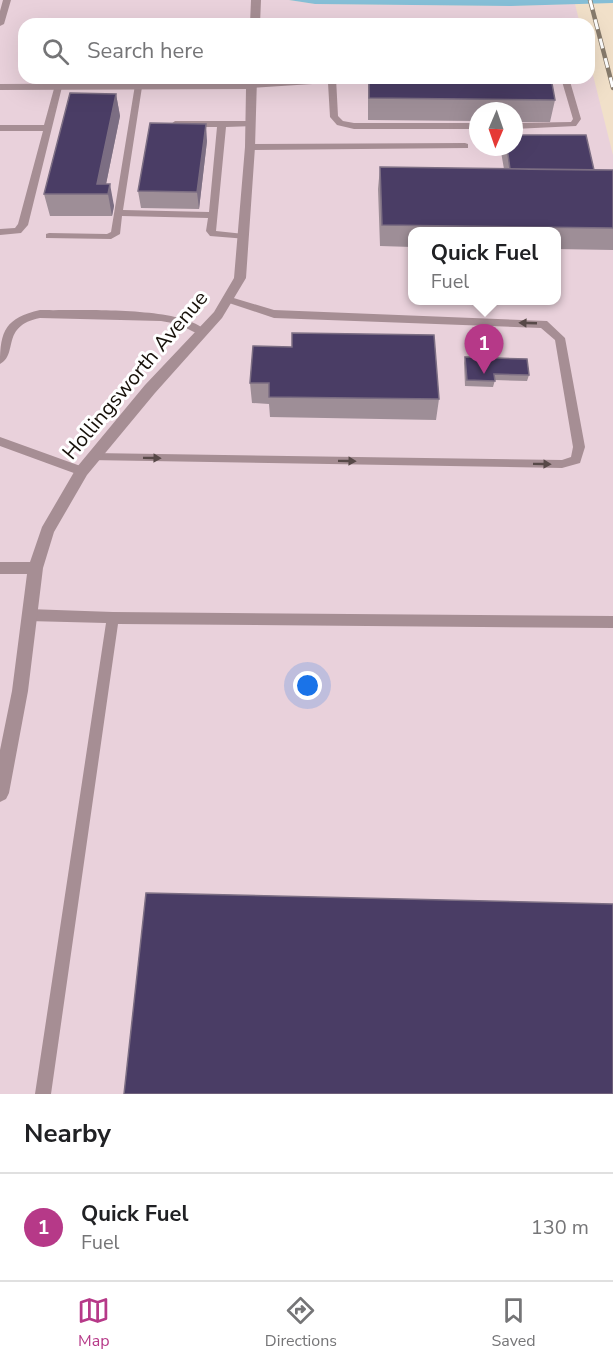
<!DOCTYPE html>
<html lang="en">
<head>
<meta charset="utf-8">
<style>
  :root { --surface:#fff; --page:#f2f2f2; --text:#202124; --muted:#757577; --line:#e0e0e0; --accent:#b63988 }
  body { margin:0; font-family:"Nunito Sans",sans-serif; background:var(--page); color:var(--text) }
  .compass { position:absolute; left:469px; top:102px; width:54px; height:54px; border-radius:50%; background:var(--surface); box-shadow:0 6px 24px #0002; rotate:182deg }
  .you { position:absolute; left:308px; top:686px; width:21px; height:21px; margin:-15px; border:4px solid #fff; border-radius:50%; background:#1a73e8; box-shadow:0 0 0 9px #1a73e833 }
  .badge { display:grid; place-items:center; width:39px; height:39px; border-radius:50%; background:var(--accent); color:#fff; font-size:20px; font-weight:700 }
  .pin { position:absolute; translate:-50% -50px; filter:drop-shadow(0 2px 3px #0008) }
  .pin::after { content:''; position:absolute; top:32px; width:21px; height:18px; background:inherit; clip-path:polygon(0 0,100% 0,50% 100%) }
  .popup { position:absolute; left:408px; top:227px; width:153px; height:78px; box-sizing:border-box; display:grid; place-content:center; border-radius:12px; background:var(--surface); filter:drop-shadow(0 2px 4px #0005); font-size:20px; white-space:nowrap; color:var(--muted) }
  .popup b { font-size:22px; color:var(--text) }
  .popup::after { content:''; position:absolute; left:50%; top:100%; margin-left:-12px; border:12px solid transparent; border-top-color:var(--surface) }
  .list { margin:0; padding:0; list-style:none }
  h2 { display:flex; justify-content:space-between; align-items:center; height:78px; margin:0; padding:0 24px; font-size:26px }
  h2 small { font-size:20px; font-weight:400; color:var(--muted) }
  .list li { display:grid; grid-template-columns:39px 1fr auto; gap:18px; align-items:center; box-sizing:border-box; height:108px; padding:0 24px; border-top:2px solid var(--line) }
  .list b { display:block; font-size:22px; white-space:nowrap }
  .list p { margin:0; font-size:20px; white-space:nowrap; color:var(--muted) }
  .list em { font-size:20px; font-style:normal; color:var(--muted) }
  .icon { flex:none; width:33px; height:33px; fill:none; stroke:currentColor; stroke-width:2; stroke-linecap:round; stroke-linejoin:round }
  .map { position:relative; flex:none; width:613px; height:1094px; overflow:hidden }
  .search { position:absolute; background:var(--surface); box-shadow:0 6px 24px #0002; left:18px; right:18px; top:18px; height:66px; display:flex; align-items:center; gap:15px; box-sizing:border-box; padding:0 21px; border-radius:18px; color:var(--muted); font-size:22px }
  .sheet { height:186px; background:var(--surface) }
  nav { display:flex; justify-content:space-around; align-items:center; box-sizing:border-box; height:84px; border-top:2px solid var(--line); background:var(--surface); font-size:16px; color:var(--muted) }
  nav a { display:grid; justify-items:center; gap:3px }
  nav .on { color:var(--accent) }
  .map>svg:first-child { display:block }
</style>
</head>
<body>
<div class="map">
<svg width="613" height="1094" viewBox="0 0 613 1094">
  <rect width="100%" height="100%" fill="#f1e0c9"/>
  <path fill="#e9d1db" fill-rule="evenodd" d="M0,0h289l26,4 196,2 64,-2 5,20h-556v54h565v-19l24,96v939h-613zM478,111h36v36h-36zM412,232h144v68h-144z"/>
  <path fill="#85bed6" d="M289,0h324v3l-102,3 -196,-2z"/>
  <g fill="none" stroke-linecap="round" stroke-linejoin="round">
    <path fill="#a68e94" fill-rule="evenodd" d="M3,0h8l-7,24 -4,2v-15z
      M336,78l2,38 5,5 11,2h124v6h-124l-17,-4 -7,-8 -2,-34 -77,5 -4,-2 4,-2z
      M561,78h8l12,41 -5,7 -62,3v-6l57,-1 2,-3z
      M55,85l7,2 -34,138 -7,8 -21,2v-6l15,-1 3,-4 25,-93h-43v-6h44z
      M135,85l7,2 -19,123 86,2 8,-85h-42l-4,-3 4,-3h76l4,3 -1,2 -28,1 -10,104 28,3 3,1v4l-37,-3 -4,-5 2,-13 -86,-2 -2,18 -9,5 -65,-1v-4l3,-1 58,1 4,-2z
      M465,143l3,1v4l-218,2 -4,-3 4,-3z
      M227,296l47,14 273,11 18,17 20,109 -5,16 -18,5 -473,-8 -2,-3 6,-4 469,7 9,-3 2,-10 -18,-107 -14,-12 -267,-10 -51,-17v-4z
      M40,310c37,1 144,-5 167,22l-5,4 -24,-12 -17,-3 -121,-3c-40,8 -21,36 -40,46 0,-34 6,-46 40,-54z
      M0,437l86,31 2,3 -6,5 -82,-30z
      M28,609l85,3 500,4v12l-495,-4 -67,470h-16l71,-471 -78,-2 -4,-2 -2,-4 2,-4z"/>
    <path fill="#a68e94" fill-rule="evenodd" d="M251,0h10l-1,24h-10z
      M247,78h10l-2,69 -9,131 -24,40 -67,75 -68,82 -33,57 -11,36 -15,123 -19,102 -3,6 -6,3v-52l12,-59 15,-117h-27v-12h30l12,-35 35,-60 68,-82 69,-73 20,-34 11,-131 1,-58 -246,1v-6l247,-1z"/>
    <defs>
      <path id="rail" d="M590,0l23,88"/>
    </defs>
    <use href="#rail" stroke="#877b6c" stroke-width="4.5"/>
    <use href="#rail" stroke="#fff" stroke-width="3" stroke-dasharray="10" stroke-linecap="butt"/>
  </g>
  <path fill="#9e8e97" d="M368,78h183l4,22 -5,22h-36v-11h-36v10l-110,-1z
    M116,94l4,22 -14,68 8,22 -2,10h-62l-6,-22z
    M207,141l-8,68 -58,-1 -3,-17z
    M502,147h12l80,23h19v80l-57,-1v-18h-144v16l-32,-1 -2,-57 2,-22 124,2 -3,-17z
    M253,346l186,53 -3,21 -166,-3 -1,-13 -17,-1 -2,-20z
    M465,357l64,18 -2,6 -32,-1 -2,7 -28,-1 -1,-23z"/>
  <path fill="#7c6e83" d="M116,94l4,22 -16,78 -7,-10z
    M206,124l1,17 -8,68 -2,-17z
    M110,184l4,22 -2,10 -4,-22z"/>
  <path fill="#4a3d65" stroke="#7c6e83" stroke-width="1.5" d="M369,78h182l4,22 -186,-2z
    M70,93l46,1 -19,90h13l-2,10h-64z
    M150,123l56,1 -9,68 -59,-1z
    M514,135h72l8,35 -84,-1 -3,-22h7z
    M380,167l233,3v58l-231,-3z
    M292,333l142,2 5,64 -170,-2v-14h-19l3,-37 39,1z
    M465,357l62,2 2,16 -35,-1 1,7 -28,-1z
    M146,893l467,11v190h-489z"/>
  <defs><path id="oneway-solid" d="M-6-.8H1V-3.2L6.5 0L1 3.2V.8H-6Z" transform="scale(1.5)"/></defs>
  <g fill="#574948">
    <use href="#oneway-solid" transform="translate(528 323) rotate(-178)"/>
    <use href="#oneway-solid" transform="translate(152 458) rotate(1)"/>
    <use href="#oneway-solid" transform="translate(347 461) rotate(1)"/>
    <use href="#oneway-solid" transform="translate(542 464) rotate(1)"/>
  </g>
  <g text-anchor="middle" stroke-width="6" stroke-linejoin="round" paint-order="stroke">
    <g font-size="21" fill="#171109" stroke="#fff">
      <text transform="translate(135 375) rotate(-50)" y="7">Hollingsworth Avenue</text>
    </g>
  </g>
</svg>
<svg class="compass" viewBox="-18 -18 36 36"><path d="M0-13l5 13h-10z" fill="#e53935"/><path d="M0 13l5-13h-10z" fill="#757577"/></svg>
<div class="you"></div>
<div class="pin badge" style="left:484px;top:374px">1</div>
<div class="popup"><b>Quick Fuel</b>Fuel</div>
<div class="search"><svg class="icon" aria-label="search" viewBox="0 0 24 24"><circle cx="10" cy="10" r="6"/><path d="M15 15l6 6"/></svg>Search here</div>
</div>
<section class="sheet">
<h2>Nearby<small></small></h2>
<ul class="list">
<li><span class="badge">1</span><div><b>Quick Fuel</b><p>Fuel</p></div><em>130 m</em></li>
</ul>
</section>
<nav>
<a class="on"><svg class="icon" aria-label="map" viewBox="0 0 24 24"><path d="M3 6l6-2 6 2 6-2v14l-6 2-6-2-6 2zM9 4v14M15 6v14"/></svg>Map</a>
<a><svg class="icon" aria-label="directions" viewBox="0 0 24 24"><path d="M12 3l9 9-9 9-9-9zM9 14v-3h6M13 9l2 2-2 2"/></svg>Directions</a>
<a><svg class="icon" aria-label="saved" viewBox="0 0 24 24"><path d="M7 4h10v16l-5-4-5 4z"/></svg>Saved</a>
</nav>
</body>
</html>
